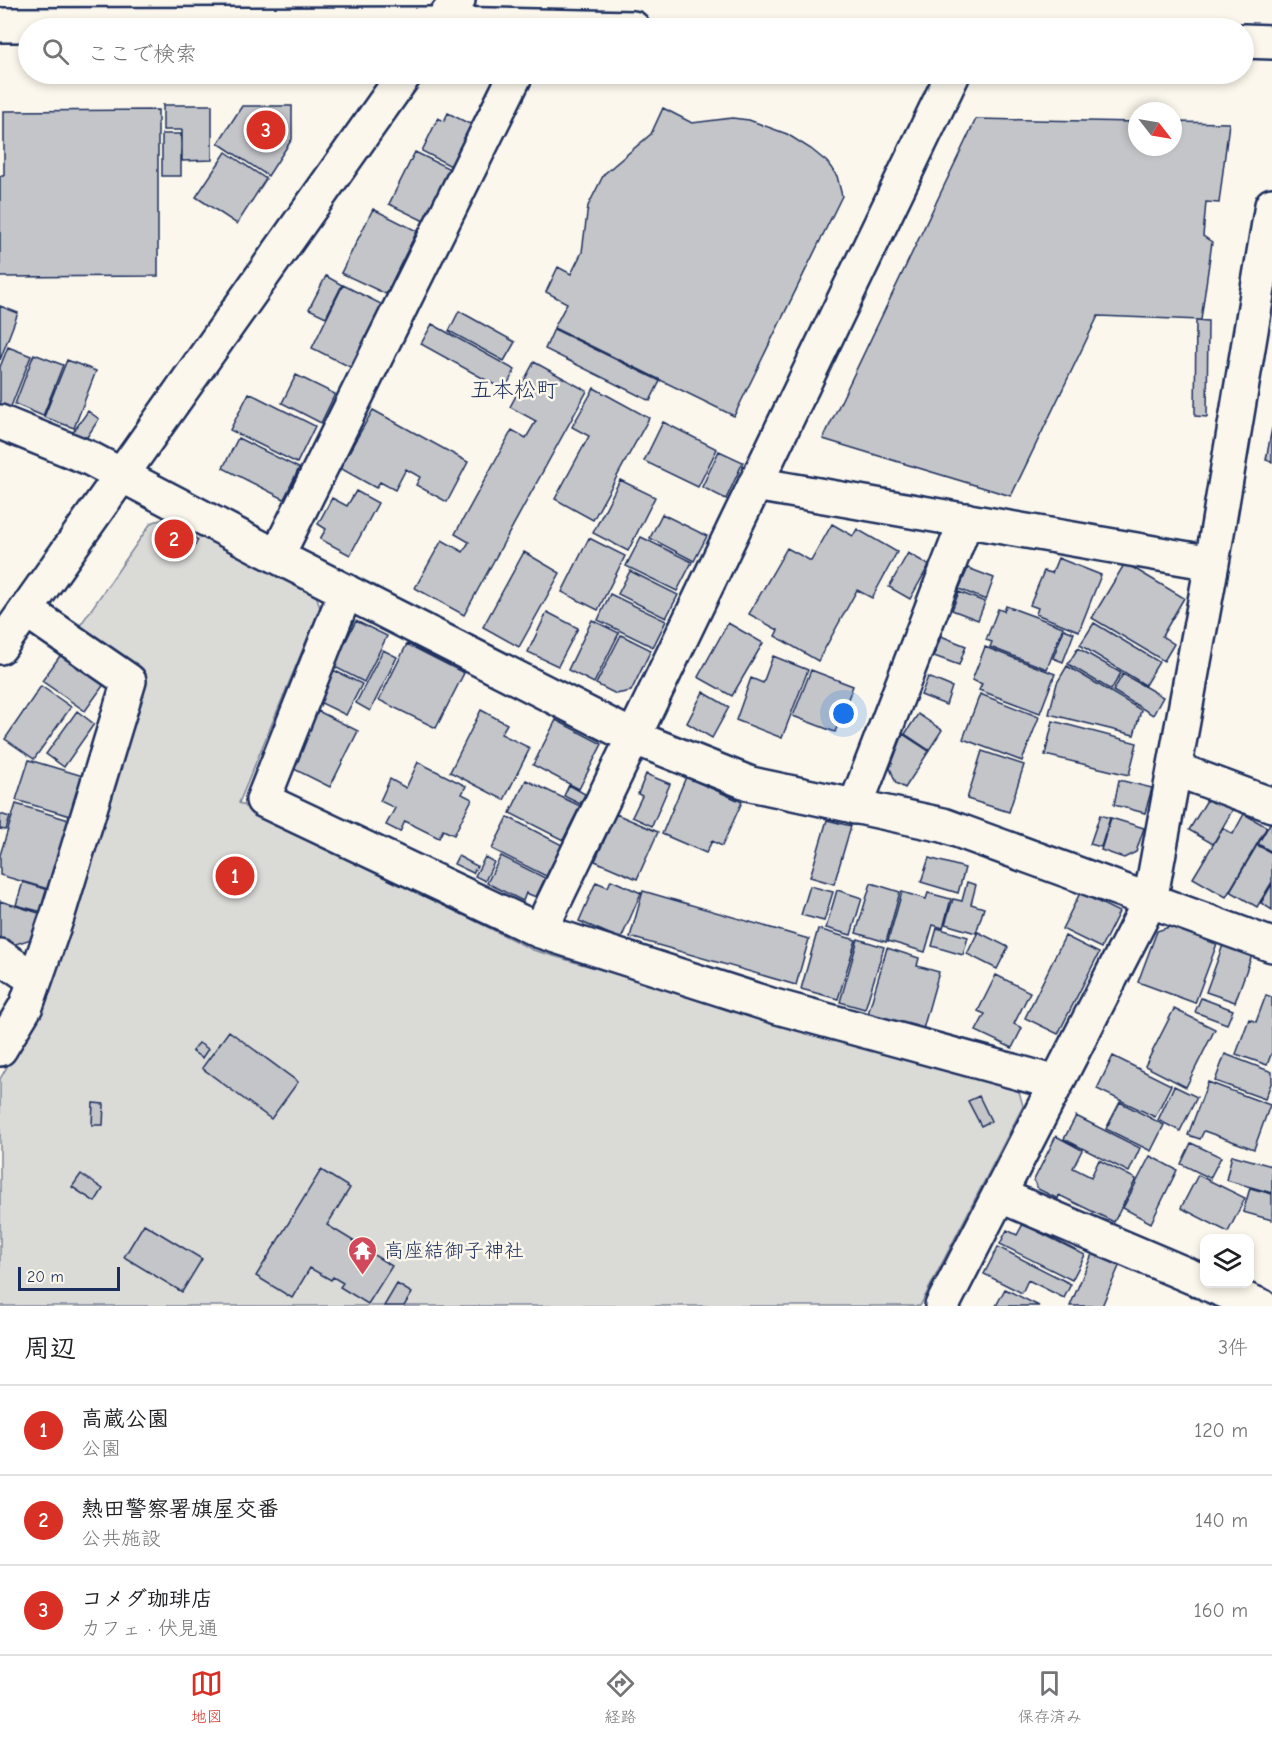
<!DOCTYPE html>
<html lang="ja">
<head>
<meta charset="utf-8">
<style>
  :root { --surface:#fff; --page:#f2f2f2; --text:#202124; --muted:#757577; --line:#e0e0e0; --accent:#d93025 }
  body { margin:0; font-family:"Comic Neue","Klee One",sans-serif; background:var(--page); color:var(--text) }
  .controls { position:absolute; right:18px; bottom:18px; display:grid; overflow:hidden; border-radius:12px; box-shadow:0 3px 9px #0003 }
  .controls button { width:54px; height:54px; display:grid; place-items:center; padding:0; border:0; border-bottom:2px solid var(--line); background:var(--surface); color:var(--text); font:30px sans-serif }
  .compass { position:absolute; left:1128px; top:102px; width:54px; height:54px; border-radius:50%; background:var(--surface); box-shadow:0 3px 9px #0003; rotate:121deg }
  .scale { position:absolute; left:18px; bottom:15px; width:102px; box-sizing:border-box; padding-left:6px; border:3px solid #1b2f5e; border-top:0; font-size:16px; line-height:21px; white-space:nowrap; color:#1b2f5e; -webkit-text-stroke:4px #fbf7ec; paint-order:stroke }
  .you { position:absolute; left:844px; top:714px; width:21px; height:21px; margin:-15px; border:4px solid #fff; border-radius:50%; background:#1a73e8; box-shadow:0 0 0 9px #1a73e833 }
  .badge { display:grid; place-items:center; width:39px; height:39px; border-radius:50%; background:var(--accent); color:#fff; font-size:20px; font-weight:700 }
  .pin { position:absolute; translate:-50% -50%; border:3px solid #fff; box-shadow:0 2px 6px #0006 }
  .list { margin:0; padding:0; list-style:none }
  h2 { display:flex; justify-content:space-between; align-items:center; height:78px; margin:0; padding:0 24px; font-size:26px }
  h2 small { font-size:20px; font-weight:400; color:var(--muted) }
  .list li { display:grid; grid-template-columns:39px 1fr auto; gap:18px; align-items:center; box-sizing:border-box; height:90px; padding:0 24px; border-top:2px solid var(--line) }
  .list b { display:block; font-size:22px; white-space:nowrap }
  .list p { margin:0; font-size:20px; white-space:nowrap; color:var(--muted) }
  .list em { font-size:20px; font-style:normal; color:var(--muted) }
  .icon { flex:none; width:33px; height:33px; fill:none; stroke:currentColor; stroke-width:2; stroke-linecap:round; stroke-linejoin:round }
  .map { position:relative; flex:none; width:1272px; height:1306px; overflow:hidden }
  .search { position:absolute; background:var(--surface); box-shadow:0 3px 9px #0003; left:18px; right:18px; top:18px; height:66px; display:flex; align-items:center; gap:15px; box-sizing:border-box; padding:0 21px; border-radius:33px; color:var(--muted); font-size:22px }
  .sheet { height:348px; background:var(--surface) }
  nav { display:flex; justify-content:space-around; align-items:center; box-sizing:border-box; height:84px; border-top:2px solid var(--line); background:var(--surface); font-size:16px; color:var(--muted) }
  nav a { display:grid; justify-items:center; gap:3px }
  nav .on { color:var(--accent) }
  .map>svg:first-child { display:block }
</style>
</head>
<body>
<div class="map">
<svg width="1272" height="1306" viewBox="0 0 1272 1306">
  <rect width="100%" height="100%" fill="#fbf7ec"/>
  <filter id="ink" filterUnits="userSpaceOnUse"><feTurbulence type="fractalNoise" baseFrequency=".0167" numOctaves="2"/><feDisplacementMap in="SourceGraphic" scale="12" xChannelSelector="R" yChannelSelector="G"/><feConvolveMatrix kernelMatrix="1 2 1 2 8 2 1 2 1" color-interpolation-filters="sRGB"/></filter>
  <g filter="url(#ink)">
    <path fill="#dadad7" stroke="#7a849a" stroke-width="1.5" d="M166,518l150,76 4,14 -81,195 294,147 486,141 4,15 -103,200h-920v-227l48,-84 98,-321 -67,-47 72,-104z"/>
    <path fill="#c3c5c9" stroke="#1b2f5e" stroke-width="1.5" d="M163,105h49v55l-30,1v-31h-19z
      M242,106h50v33l-24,37 -50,-33z
      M663,108l29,15 40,-5 17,2 38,14 24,15 16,13 10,14 5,20 -108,220 -180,-88 13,-25 -21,-11 12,-25 13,7 11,-22 6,-46 16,-32 47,-40z
      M158,110v166l-158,1v-101h4v-65z
      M448,113l24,12 -21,41 -29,-15 16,-33 6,3z
      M976,119l161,3v25h36v-25l56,1 -10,80 -13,-1 -3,34 9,6 -11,78 -103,-4 -87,180 -188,-57z
      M162,134h19v42h-19z
      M226,152l40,27 -29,45 -41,-27z
      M415,152l35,17 -26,52 -35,-17z
      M373,209l44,22 -31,63 -45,-21z
      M326,276l16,9 -16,32 -17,-8z
      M343,285l40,20 -31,63 -40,-20z
      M0,306l18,7 -18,47z
      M459,311l56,31 -11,19 -55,-30z
      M1196,320l12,1 -1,96 -12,-1z
      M432,324l83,46 -11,20 -83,-46z
      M554,329l106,52 -10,20 -105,-52z
      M8,347l23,9 -21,53 -10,-5v-37z
      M34,354l29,11 -20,51 -28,-12z
      M67,360l29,11 -22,57 -30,-11z
      M534,362l53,29 -123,224 -49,-27 27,-48 21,12 6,-10 -14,-8 57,-104 14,8 10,-17 -26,-14z
      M296,375l39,19 -14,29 -39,-20z
      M594,388l55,30 -56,102 -38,-21 34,-63 -17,-9z
      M249,393l66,33 -18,37 -67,-33z
      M373,410l95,52 -21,40 -31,-17 4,-8 -14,-8 -11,21 -15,-8 -4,6 -36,-20z
      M88,411l11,8 -16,24 -12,-8z
      M663,422l54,27 -19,38 -54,-26z
      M1272,428v34l-6,-2z
      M238,438l61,30 -15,31 -61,-31z
      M719,451l24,11 -17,37 -24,-12z
      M620,480l35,17 -27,54 -35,-18z
      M356,491l22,12 -28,52 -30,-16 6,-10 -8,-5 14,-26 15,8z
      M662,514l45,22 -13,25 -44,-23z
      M165,521l33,19 -11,19 -32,-19z
      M832,524l21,12 4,-7 40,23 -25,46 -15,-8 -39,71 -43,-25 3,-6 -29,-16 38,-66 24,13z
      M641,537l51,25 -15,29 -51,-25z
      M589,538l36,18 -27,54 -36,-18z
      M524,552l36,21 -41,74 -36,-20z
      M908,553l21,12 -19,34 -21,-12z
      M1058,558l43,17 -22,56 -43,-17 2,-6 -8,-3 14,-34 8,2z
      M1125,563l59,35 -22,38 12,8 -10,17 -72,-43z
      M968,568l26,10 -8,22 -27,-11z
      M630,571l48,24 -12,23 -48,-24z
      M959,592l26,10 -7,18 -26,-10z
      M610,594l56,27 -13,26 -55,-27z
      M1006,606l57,21 -16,42 -57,-22 2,-5 -6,-2 12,-31 6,2z
      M547,612l31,16 -20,38 -30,-14z
      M592,620l27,13 -25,50 -26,-13z
      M356,621l31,15 -23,46 -31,-16z
      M728,623l35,20 -31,53 -34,-19z
      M1094,623l65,39 -14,23 -65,-40z
      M1064,629l10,4 -11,29 -10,-4z
      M621,635l30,15 -20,41 -15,3 -20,-10z
      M941,636l25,10 -7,19 -25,-9z
      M407,644l57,29 -28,55 -57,-28z
      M985,647l70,27 -15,39 -61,-23 3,-6 -10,-4z
      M1078,648l43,25 -10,17 -43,-26z
      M383,650l14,7 -27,54 -14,-8z
      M62,653l43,30 -20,28 -43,-30z
      M773,656l35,14 -26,68 -46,-18 15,-42 12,5z
      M1067,666l74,44 -7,25 -85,-21 8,-31z
      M333,670l29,14 -16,31 -29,-14z
      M811,670l42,16 -18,46 -42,-16z
      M1123,674l40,23 -10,18 -40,-24z
      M928,677l24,10 -6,18 -25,-10z
      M41,686l30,21 -37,52 -29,-20z
      M703,692l26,15 -17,31 -25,-15z
      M980,694l59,23 -17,44 -59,-22z
      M481,710l26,14 -6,10 29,14 -26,52 -54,-28z
      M77,711l17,13 -30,43 -18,-13z
      M318,711l40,20 -28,56 -40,-20z
      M918,714l24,16 -13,20 -24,-16z
      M556,720l46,24 -23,45 -46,-24z
      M1053,721l84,22 -8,32 -84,-20z
      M903,734l26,17 -24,37 -9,-5 -6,-15z
      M982,751l42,14 -15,47 -42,-13z
      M29,760l54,16 -13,40 -54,-16z
      M418,762l48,24 -4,8 10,5 -18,36 -11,-5 -4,8 -34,-17 -5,11 -14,-7 9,-17 -15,-7 10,-22 16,9z
      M646,774l24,10 -18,42 -20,-9 10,-21 -4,-2z
      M686,777l56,25 -20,44 -10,-5 -6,12 -44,-19z
      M526,780l54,26 -17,34 -53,-27z
      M1119,780l33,8 -7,25 -31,-8z
      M569,785l16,9 -5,10 -16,-8z
      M1210,795l23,14 -20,35 -24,-14z
      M16,804l53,16 -21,69 -48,-14v-20z
      M0,814l10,3 -4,13 -6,-1z
      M616,814l42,18 -21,47 -42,-18z
      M1244,814l23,13 -41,70 -33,-19 30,-50 10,6z
      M1100,815l10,3 -9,29 -11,-3z
      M508,817l54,28 -16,31 -54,-27z
      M1111,818l33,10 -8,24 -12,6 -23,-8z
      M827,820l24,6 -17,58 -24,-7z
      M1272,820v32l-14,-8z
      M1257,845l15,8v29l-15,25 -27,-16z
      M458,856l19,10 -4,7 -19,-9z
      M501,856l44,22 -9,19 -10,-4 -3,8 -36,-18z
      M485,857l9,5 -9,19 -10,-5z
      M929,858l36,10 -7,25 -37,-11z
      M611,880l30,13 -20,46 -42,-18 17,-39 12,5z
      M23,882l25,8 -6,22 -26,-7z
      M967,882l9,3 -5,19 13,4 -8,25 -31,-9 8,-25 9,2z
      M871,883l29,9 -14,50 -30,-9z
      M1272,884v26l-11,-7z
      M810,886l23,6 -9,29 -23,-6z
      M837,890l25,8 -11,37 -25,-7z
      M643,891l166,48 -13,46 -166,-48z
      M902,892l24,7 2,-6 23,6 -8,29 -10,-3 -8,27 -37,-11z
      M1080,893l39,19 -18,36 -39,-19z
      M0,901l42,13 -8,24 -24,8 -10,-8z
      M1175,925l43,16 -23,62 -57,-21 19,-51z
      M937,928l31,9 -5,18 -31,-9z
      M818,929l38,11 -18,59 -37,-10z
      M978,932l30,15 -11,22 -30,-15z
      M1065,936l34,17 -41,81 -33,-16z
      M858,939l26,8 -19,62 -25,-7z
      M1223,945l29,10 -17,47 -29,-10z
      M887,948l32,10 -2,8 22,6 -16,57 -55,-15z
      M996,975l34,17 -16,32 8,4 -10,20 -36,-17 9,-17 -7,-3z
      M1266,995l6,2v55l-5,13 -31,-11 13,-35 7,3z
      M1201,998l32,12 -6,14 -32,-12z
      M1174,1009l41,20 -29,58 -41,-21z
      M229,1031l69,51 -27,37 -69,-51z
      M199,1043l9,6 -6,9 -10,-7z
      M1225,1054l47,18v9l-7,18 -50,-18z
      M1113,1056l58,29 -16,32 -58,-28z
      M1208,1082l62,23 -16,44 -50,-18 -4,8 -12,-4z
      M1174,1086l23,11 -17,34 -22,-11z
      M979,1096l12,25 -10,5 -13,-25z
      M1120,1102l44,23 -13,26 -45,-22z
      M93,1103l11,1 -1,21h-11z
      M1076,1116l64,32 -11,24 -65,-33z
      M1056,1136l26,14 -9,18 18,9 8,-17 37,19 -22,43 -55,-27 -1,4 -20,-10 -4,-9z
      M1191,1143l30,14 -11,21 -29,-14z
      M1232,1155l40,11v27l-46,-13z
      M1150,1156l27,14 -26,53 -28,-15z
      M321,1170l29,18 -23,37 28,17 -4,6 10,6 3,-5 28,17 -24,38 -28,-17 3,-4 -10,-6 -2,3 -21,-12 -18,30 -36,-22z
      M81,1174l22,15 -8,13 -23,-15z
      M1198,1175l47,23 -17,34 -47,-24z
      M1250,1188l22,6v26l-29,-8z
      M144,1224l58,35 -20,33 -58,-35z
      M1023,1224l62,31 -13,25 -72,-36 7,-14 10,5z
      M998,1247l73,37 -7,14 -36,-18 -6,13 -38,-19z
      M1093,1252l27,12 -18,42h-32z
      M397,1284l15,9 -8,13h-20z
      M1005,1289l34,17h-43z"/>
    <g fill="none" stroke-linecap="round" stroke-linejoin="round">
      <defs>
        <path id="minor" d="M437,28l21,-28
          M0,422l89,36 195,102 349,177 118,47 192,41 329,120
          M755,484l457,79
          M277,556l239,-482
          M346,591l-83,209 277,131 234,75 283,77
          M0,647l405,-573
          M1175,769l97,36
          M855,807l111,-287
          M540,931l413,-857
          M0,956l34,23
          M0,1049l26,-43 32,-92 71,-233 -103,-71
          M999,1195l205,87
          M1208,1284l53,22
          M942,1306l208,-405 62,-338 60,-358"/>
        <path id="highway" d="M0,25l440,-1 193,4
          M1244,41l28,1"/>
      </defs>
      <use href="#minor" stroke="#1b2f5e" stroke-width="38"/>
      <use href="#highway" stroke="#1b2f5e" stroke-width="38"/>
      <use href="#minor" stroke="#fbf7ec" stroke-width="33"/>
      <use href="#highway" stroke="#fbf7ec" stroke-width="33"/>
    </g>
  </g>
  <defs>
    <symbol id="temple-pin" viewBox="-11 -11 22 30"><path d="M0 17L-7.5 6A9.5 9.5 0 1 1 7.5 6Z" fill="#d1495b" stroke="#fbf7ec"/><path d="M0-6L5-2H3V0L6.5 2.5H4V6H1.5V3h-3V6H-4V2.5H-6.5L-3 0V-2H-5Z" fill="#fff"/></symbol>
  </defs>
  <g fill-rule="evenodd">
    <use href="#temple-pin" x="346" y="1234" width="33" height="45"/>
  </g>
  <g text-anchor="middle" stroke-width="5" stroke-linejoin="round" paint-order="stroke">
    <g font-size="20" fill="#1b2f5e" stroke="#fbf7ec" text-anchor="start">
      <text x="384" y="1257">高座結御子神社</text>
    </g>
    <g font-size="22" fill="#1b2f5e" stroke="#fbf7ec">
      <text x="514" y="397">五本松町</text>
    </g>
  </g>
</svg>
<div class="controls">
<button><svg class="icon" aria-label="layers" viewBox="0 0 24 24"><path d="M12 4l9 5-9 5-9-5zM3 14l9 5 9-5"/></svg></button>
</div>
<svg class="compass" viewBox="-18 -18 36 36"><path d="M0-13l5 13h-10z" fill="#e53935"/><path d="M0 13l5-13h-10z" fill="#757577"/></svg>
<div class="scale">20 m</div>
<div class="you"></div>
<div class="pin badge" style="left:235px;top:876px">1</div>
<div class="pin badge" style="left:174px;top:539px">2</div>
<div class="pin badge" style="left:266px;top:130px">3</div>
<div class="search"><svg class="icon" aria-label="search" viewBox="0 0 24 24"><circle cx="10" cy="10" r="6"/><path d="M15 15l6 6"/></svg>ここで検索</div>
</div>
<section class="sheet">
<h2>周辺<small>3件</small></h2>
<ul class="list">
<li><span class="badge">1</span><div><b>高蔵公園</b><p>公園</p></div><em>120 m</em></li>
<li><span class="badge">2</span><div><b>熱田警察署旗屋交番</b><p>公共施設</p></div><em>140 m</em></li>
<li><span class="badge">3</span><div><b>コメダ珈琲店</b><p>カフェ · 伏見通</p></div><em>160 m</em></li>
</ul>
</section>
<nav>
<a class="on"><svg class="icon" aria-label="map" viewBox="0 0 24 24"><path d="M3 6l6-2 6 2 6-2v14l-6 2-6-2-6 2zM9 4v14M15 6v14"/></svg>地図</a>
<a><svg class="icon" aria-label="directions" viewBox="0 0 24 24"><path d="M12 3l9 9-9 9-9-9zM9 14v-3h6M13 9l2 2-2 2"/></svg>経路</a>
<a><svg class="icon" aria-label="saved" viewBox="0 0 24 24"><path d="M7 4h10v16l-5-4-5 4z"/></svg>保存済み</a>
</nav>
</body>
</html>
